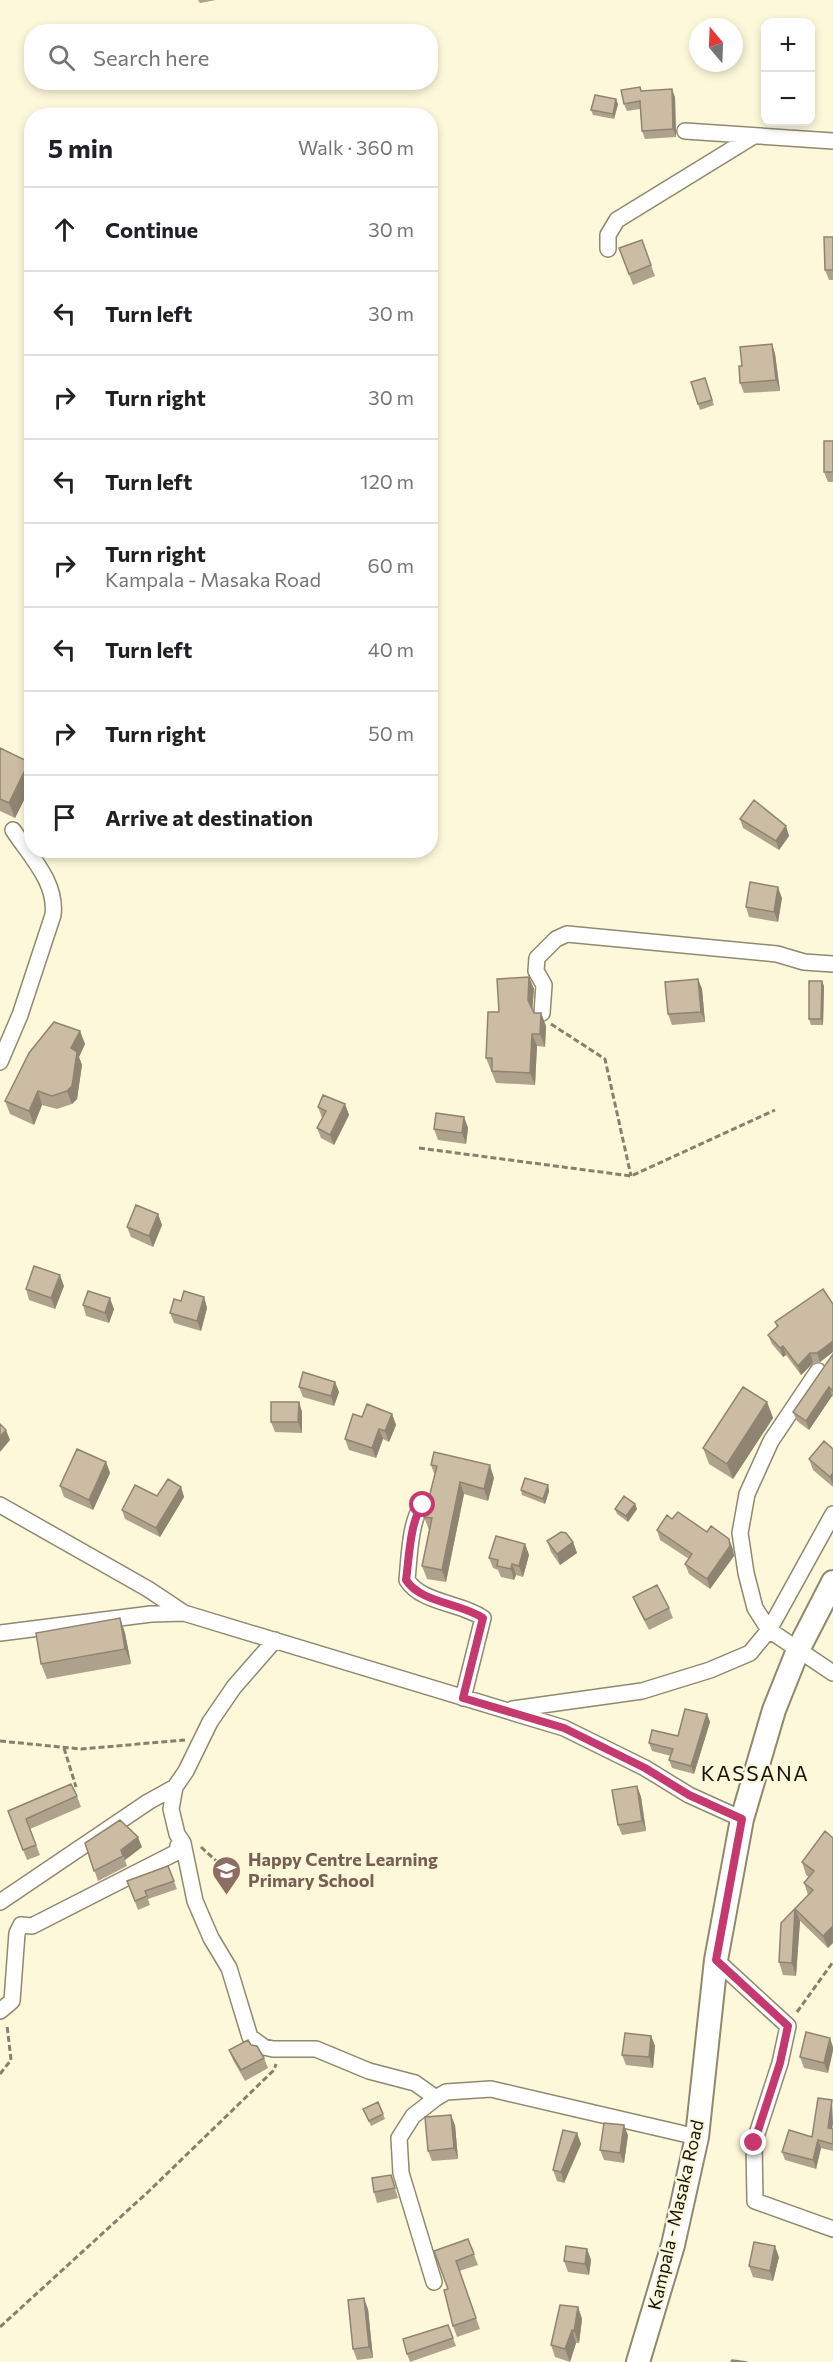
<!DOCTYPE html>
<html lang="en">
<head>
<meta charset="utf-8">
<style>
  :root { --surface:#fff; --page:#f2f2f2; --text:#202124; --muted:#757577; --line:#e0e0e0 }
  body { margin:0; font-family:Commissioner,sans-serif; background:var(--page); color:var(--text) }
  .controls { position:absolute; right:18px; top:18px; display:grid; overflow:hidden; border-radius:12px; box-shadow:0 3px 9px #0003 }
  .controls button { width:54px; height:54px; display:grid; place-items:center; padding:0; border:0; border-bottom:2px solid var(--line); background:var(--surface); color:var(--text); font:30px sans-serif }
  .compass { position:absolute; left:689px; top:18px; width:54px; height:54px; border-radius:50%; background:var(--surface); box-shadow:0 3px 9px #0003; rotate:341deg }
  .stop { position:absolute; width:18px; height:18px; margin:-14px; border:4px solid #c5396e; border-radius:50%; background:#fff }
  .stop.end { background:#c5396e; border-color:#fff; box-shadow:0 2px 6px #0008 }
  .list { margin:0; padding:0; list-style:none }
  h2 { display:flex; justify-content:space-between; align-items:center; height:78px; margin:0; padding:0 24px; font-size:26px }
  h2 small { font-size:20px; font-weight:400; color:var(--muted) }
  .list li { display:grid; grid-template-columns:39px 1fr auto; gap:18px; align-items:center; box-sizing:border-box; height:84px; padding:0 24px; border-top:2px solid var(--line) }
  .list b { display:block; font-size:22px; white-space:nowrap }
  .list p { margin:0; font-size:20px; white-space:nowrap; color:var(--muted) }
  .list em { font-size:20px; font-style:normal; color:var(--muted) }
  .icon { flex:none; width:33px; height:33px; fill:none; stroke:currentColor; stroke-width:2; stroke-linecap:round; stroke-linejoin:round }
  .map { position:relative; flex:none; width:833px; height:2362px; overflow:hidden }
  .search { position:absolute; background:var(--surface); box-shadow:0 3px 9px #0003; left:24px; top:24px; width:414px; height:66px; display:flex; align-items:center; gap:15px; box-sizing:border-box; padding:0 21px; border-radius:24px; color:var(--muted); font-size:22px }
  .panel { position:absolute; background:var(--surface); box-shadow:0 3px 9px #0003; left:24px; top:108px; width:414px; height:750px; border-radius:24px }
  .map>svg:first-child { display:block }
</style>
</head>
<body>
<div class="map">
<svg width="833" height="2362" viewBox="0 0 833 2362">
  <rect width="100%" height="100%" fill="#fef8db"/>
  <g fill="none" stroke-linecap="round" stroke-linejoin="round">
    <defs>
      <path id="minor" d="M685,131l148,10
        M608,249v-14l9,-15 135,-83
        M542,1013l2,-28 -8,-14 1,-13 19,-19 11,-5 210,20 27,8 29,2
        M0,1062l20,-47 33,-100c4,-33 -23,-59 -40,-85
        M818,1371l-47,70 -24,53 -7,39 6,40 9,35 14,22 64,43
        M0,1505l148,84 36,24
        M423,1505c-13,13 -14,56 -16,75 14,23 55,23 76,38l-20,80
        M0,1633l151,-19 33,-1 380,115 81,40 44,27 53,24
        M275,1640l-41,47 -24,35 -24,49 -11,16 -4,22 6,25 6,9 12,58 16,37 18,30 21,69 14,10 9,2h43l53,22 46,12 21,15
        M513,1709l129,-18 68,-21 40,-17 19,-23 64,-116
        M0,1902l148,-100 27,-15
        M716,1960l72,66 -8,37 -26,80 1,58 78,28
        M0,2011l12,-10 5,-68 4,-8 11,1 145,-74 1,-6 5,-3
        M434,2282l-33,-109 -2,-35 14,-22 23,-18 10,-6 45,-3 206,48"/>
      <path id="primary" d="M638,2362l35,-117 24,-108 19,-177 26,-141 32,-109 24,-60 35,-68"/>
    </defs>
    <use href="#minor" stroke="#8f896e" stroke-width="18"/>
    <use href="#primary" stroke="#8f896e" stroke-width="26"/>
    <path stroke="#85816e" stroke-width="3" stroke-dasharray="6 3" stroke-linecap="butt" d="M551,1024l54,35 26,117
      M419,1148l212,28 144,-66
      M0,1741l81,8 104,-9
      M64,1748l12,39
      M201,1847l32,29
      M797,2012l36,-50
      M0,2074l11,-14 -4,-35
      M0,2327l149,-136 125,-121 2,-6"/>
    <use href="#minor" stroke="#fff" stroke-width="15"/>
    <use href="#primary" stroke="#fff" stroke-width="22"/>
  </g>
  <path fill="#afa28c" d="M198,0h18l-16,3z
    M642,91l33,6 1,40 -31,2 -3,-8 -2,-22 -13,2 -3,-7z
    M618,104l-4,15 -21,-4 -2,-5z
    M833,237v43h-4l-4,-10z
    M642,240l13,36 -22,9 -14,-37z
    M772,344l3,10 5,37 -36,2 -4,-10 2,-17z
    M705,378l9,27 -14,5 -9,-28z
    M833,441v41h-5l-4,-10z
    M0,748l29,14 3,7v15l-17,34 -15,-7z
    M740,819l46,7 3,10 -10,14 -36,-22z
    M782,898l-4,24 -29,-5 -3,-10z
    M529,977l5,12 -2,21 2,3h7l5,13 -1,21 -8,-1 -2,39 -39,-2 -10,-25 13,-46z
    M698,979l4,10 3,33 -33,3 -4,-11z
    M824,986l-1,39h-12l-2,-6z
    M80,1031l5,13 -6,13 3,8 -5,34 -5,5 -15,5 -15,-4 -8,20 -24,-11 -5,-13z
    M345,1104l4,11 -15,30 -13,-7 -4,-10 5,-10 -4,-11z
    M464,1117l4,11 -2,16 -28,-4 -4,-11z
    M158,1214l4,11 -9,22 -22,-10 -4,-10z
    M64,1286l-9,23 -26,-9 -3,-11z
    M204,1297l3,11 -6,23 -27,-8 -4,-10z
    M833,1304v48l-13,10 -7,1 -12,12 -15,-20 -3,2 -11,-13 -4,-9 9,-8 -2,-5z
    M83,1305l31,4 -5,14 -23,-7z
    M833,1354v43l-1,-1 -23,34 -12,-9 -4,-9z
    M335,1382l4,10 -5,14 -31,-9 -4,-10z
    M299,1402l3,10v21l-27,-1 -4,-10z
    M767,1402l6,16 -40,61 -24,-15 -6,-16z
    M392,1414l4,11 -7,17 -6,-3 -7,19 -27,-8 -4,-11 17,-22z
    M833,1449v38l-20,-17 -4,-11z
    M106,1462l4,11 -17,37 -29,-13 -4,-11z
    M431,1465l63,13 -6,23 -24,-7 -18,88 -19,-3 -5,-13 7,-36 -5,-13 11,-41z
    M548,1485l1,6 -4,13 -23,-9 -1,-5z
    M181,1487l3,10 -24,40 -35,-18 -3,-9z
    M635,1504l2,5 -9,13 -11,-8 -2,-5z
    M672,1519l35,13 26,17 1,7 -24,33 -21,-15 -4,-10 4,-5 -29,-19 -3,-10z
    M547,1541l26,1 4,11 -17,12 -9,-13z
    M525,1544l4,11 -6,22 -7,-2 -2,5 -13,-3 -3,-7 -5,-2 -4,-10z
    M633,1597l36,11 4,10 -24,12 -12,-23z
    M120,1618l5,15 6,31 -84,15 -6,-15z
    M707,1714l3,8 -16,52 -22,-6 -3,-8 2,-4 -19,-5 -3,-8 29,-7z
    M637,1786l4,11 5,34 -24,4 -4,-10z
    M77,1796l4,11 -51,22 10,26 -13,5 -19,-49z
    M825,1831l3,117 -28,-27 -4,55 -13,-1 -4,-13 2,-39 27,-28 -4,-12 5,-6 -3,-2 -4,-13z
    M85,1843l57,4 -17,13 2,6 -29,15z
    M168,1866l9,23 -29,10 2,6 -12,5 -11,-29z
    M651,2036l4,10 -2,22 -27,-3 -4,-10z
    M830,2038l-2,35 -24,-5 -4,-11z
    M229,2050l35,8 4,10 -23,13 -12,-21z
    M363,2109l20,5 2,5 -14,7z
    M833,2123l-1,5 1,1v22l-12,-3 -5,21 -31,-9 -3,-8 30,-15z
    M455,2125l3,34 -26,2 -4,-10z
    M577,2133l4,11 -17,39 -7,-2 -4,-11z
    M628,2135l-4,28 -20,-3 -4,-10z
    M391,2175l7,23 -21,5 -3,-11z
    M468,2239l10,26 -19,6 21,58 -23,8 -4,-11 -5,-37 -14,-38z
    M587,2249l4,11 -2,15 -21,-3 -4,-11z
    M779,2257l-6,24 -20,-4 -4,-11z
    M578,2307l4,12 -3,24h-3l-6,19 -15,-5 -4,-12z
    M368,2309l5,49 -16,2 -4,-11z
    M448,2325l8,21 -46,16 -3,-8z"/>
  <path fill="#8f8472" d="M672,89l3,8 1,40 -3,-8z
    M616,99l2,5 -4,15 -1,-5z
    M772,344l3,10 5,37 -4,-11z
    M29,762l3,7v15l-17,34 -6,-15z
    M786,826l3,10 -10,14 -3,-9z
    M778,887l4,11 -4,24 -4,-10z
    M529,977l5,12 -2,24 -4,-13z
    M698,979l4,10 3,33 -4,-10z
    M822,981l2,5 -1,39 -2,-6z
    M541,1013l5,13 -1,21 -5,-13z
    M80,1031l5,13 -6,13 3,8 -5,34 -5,5 -5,-13 4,-43z
    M532,1034l5,12 -2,39 -5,-12z
    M38,1091l4,14 -8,20 -5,-14z
    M345,1104l4,11 -15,30 -4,-10z
    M464,1117l4,11 -2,16 -4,-11z
    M158,1214l4,11 -9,22 -4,-11z
    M60,1275l4,11 -9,23 -4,-11z
    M204,1297l3,11 -6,23 -4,-10z
    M110,1298l4,11 -5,14 -4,-10z
    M833,1341v11l-13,10 -3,-9z
    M783,1346l3,9 -3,2 -3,-9z
    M810,1353l3,10 -12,12 -3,-9z
    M335,1382l4,10 -5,14 -3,-10z
    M829,1387l3,9 -23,34 -3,-9z
    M299,1402l3,10v21l-4,-11z
    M767,1402l6,16 -40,61 -6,-15z
    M392,1414l4,11 -7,17 -4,-11z
    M379,1429l4,10 -7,19 -4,-10z
    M6,1430l4,10 -10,12v-15z
    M106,1462l4,11 -17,37 -4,-10z
    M490,1465l4,13 -6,23 -4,-12z
    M833,1473v12l-3,-8z
    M460,1482l4,12 -18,88 -4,-12z
    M548,1485l1,6 -4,13 -2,-5z
    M181,1487l3,10 -24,40 -4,-9z
    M635,1504l2,5 -9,13 -2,-6z
    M729,1539l4,10 1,7 -24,33 -3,-10z
    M573,1542l4,11 -17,12 -3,-11z
    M525,1544l4,11 -6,22 -4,-11z
    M512,1564l4,11 -2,5 -3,-11z
    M120,1618l5,15 6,31 -6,-15z
    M707,1714l3,8 -16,52 -3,-8z
    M637,1786l4,11 5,34 -4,-10z
    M138,1837l4,10 -17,13 -4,-10z
    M795,1909l5,12 -4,55 -4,-13z
    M833,1926v17l-5,5 -5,-12z
    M651,2036l4,10 -2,22 -4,-11z
    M830,2038l3,9v4l-5,22 -4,-10z
    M832,2100l1,23 -2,13 -3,-8z
    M451,2115l4,10 3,34 -4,-11z
    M624,2125l4,10 -4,28 -4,-10z
    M577,2133l4,11 -17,39 -3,-11z
    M818,2140l3,8 -5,21 -3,-9z
    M775,2246l4,11 -6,24 -3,-10z
    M587,2249l4,11 -2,15 -4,-11z
    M364,2298l4,11 5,49 -4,-11z
    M578,2307l4,12 -3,24 -5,-12z
    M572,2330l4,13 -6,19 -5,-13z"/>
  <path fill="#ccbca3" stroke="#8f8472" stroke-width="1.5" d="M640,87l1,4 31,-2 1,40 -31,2 -2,-30 -16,3 -3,-14z
    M595,95l21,4 -3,15 -22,-4z
    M824,237h9v33h-8z
    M642,240l9,25 -22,9 -10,-26z
    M772,344l4,36 -36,3 -1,-17h3l-2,-19z
    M705,378l7,22 -14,4 -7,-22z
    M824,441h9v31h-9z
    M0,748l29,14 -20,41 -9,-4z
    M754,800l32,26 -10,15 -36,-22z
    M750,882l28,5 -4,25 -28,-5z
    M529,977l-1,23 6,13h7l-1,21h-8l-2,39 -38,-2v-13h-6l2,-46h11l-2,-33z
    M698,979l3,33 -33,2 -3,-32z
    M809,981h13l-1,38h-12z
    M54,1022l26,9 -9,17 6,4 -5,34 -5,5 -15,5 -14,-5 -9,20 -24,-10 24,-48z
    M323,1095l22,9 -15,31 -13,-7 9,-17 -8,-4z
    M436,1113l28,4 -2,16 -28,-4z
    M136,1205l22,9 -9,22 -22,-9z
    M34,1266l26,9 -9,23 -25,-9z
    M823,1289l10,15v37l-16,12h-7l-12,13 -15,-20 -3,2 -12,-13 10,-9 -3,-4z
    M88,1291l22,7 -5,15 -22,-8z
    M184,1291l20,6 -7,24 -27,-8 4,-14 7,2z
    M833,1354v37l-4,-4 -23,34 -13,-9z
    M303,1372l32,10 -4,14 -32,-9z
    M743,1387l24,15 -40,62 -24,-16z
    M271,1402h28l-1,20h-27z
    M367,1404l25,10 -7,17 -6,-2 -7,19 -27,-9 8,-25 9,3z
    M0,1424l6,6 -6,7z
    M824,1441l9,8v24l-3,4 -21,-18z
    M77,1449l29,13 -17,38 -29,-14z
    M434,1452l56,13 -6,24 -24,-7 -18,88 -20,-4 10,-48 -8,-1 13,-51 -6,-1z
    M525,1478l23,7 -5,14 -22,-9z
    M168,1479l13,8 -25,41 -34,-18 13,-25 22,11z
    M624,1496l11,8 -9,12 -11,-7z
    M678,1512l29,20 4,-6 18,13 1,7 -23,33 -22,-15 7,-10 -35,-24 10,-15 5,4z
    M561,1532l5,1 7,9 -16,12 -10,-13z
    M496,1536l29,8 -6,22 -7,-2 -1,5 -14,-3 1,-6 -9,-2z
    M657,1585l12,23 -24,12 -12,-23z
    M120,1618l5,31 -84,15 -5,-31z
    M685,1709l22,5 -16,52 -22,-6 4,-11 -24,-6 3,-13 26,6z
    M71,1784l6,12 -51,23 10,26 -13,5 -15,-39z
    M637,1786l5,35 -24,4 -6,-35z
    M120,1820l18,17 -17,13 2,6 -29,15 -9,-28z
    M825,1831l8,7v88l-10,10 -28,-27 -3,54 -13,-1 2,-39 32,-33 -9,-7 10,-12 -12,-9z
    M168,1866l6,15 -29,10 2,5 -12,5 -8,-20z
    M806,2032l24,6 -6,25 -24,-6z
    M625,2033l26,3 -2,21 -27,-2z
    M248,2040l3,5 6,1 7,12 -23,12 -12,-20z
    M818,2098l14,2 -4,28 5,1v15l-15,-4 -5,20 -31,-8 7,-22 23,7z
    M378,2102l5,12 -14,7 -6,-12z
    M451,2115l3,33 -26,3 -3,-34z
    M604,2123l20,2 -4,28 -20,-3z
    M563,2130l14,3 -16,39 -8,-2z
    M391,2175l4,13 -21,4 -2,-14z
    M468,2239l6,15 -18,7 20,57 -23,8 -9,-36 4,-1 -14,-38z
    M754,2242l21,4 -5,25 -21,-5z
    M566,2246l21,3 -2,15 -21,-3z
    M364,2298l5,49 -16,2 -5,-49z
    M560,2305l18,2 -4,24 -2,-1 -7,19 -14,-4z
    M448,2325l5,13 -46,16 -4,-15z
    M732,2360l15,2h-16z"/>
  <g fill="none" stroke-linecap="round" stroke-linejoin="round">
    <path stroke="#c5396e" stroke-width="8" d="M423,1505c-13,14 -14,55 -17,75 15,23 55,23 77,38l-20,80 101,30 81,40 44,27 53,24 -26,141 72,66 -8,37 -26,80"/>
  </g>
  <defs>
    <symbol id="school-pin" viewBox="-11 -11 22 30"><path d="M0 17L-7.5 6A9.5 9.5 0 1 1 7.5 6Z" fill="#8d6e63" stroke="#fef8db"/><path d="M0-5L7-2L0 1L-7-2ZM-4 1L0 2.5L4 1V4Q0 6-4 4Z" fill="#fff"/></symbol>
  </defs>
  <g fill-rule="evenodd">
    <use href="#school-pin" x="210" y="1854" width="33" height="45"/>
  </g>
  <g text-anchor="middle" stroke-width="4.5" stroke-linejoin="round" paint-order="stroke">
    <g font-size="18" font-weight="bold" fill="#785e54" stroke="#fef8db" text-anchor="start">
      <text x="248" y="1866">Happy Centre Learning<tspan x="248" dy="21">Primary School</tspan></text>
    </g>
    <g font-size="18" fill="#17150b" stroke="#fef8db">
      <text transform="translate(676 2215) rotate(-77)" y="6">Kampala - Masaka Road</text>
    </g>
    <g font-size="21" letter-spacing="1.5" fill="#17150b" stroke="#fef8db">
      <text x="755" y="1781">KASSANA</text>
    </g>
  </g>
</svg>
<div class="controls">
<button>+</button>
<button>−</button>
</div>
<svg class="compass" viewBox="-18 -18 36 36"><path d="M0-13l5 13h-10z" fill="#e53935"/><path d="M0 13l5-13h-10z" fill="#757577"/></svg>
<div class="stop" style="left:423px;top:1505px"></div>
<div class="stop end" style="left:754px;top:2143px"></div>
<div class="search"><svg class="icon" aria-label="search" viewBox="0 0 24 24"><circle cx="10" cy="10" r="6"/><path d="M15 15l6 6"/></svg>Search here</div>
<section class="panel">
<h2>5 min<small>Walk · 360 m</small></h2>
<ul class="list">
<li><svg class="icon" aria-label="ahead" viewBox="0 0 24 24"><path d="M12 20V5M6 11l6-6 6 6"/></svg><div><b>Continue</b></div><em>30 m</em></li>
<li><svg class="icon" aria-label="left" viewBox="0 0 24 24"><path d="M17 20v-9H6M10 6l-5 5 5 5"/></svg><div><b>Turn left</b></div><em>30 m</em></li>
<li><svg class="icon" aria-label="right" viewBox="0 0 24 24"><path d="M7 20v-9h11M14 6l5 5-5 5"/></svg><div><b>Turn right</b></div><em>30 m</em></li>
<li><svg class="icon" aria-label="left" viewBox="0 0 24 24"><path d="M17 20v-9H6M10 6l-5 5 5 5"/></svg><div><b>Turn left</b></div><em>120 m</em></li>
<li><svg class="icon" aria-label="right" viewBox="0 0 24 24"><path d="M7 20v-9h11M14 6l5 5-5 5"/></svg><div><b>Turn right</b><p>Kampala - Masaka Road</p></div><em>60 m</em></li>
<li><svg class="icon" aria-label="left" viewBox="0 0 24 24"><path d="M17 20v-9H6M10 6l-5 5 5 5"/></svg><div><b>Turn left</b></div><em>40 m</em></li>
<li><svg class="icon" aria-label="right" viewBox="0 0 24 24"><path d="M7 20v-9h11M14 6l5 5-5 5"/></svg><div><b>Turn right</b></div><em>50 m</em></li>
<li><svg class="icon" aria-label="arrive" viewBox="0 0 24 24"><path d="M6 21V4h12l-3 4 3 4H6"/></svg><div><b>Arrive at destination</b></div></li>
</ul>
</section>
</div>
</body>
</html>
